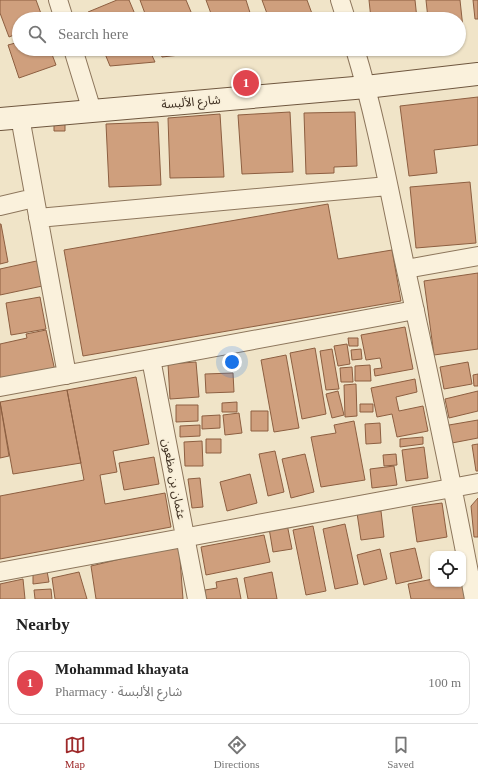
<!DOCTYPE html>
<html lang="en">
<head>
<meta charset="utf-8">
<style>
  :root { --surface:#fff; --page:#f2f2f2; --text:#222; --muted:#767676; --line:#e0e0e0; --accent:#9e2a2b }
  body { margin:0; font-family:"Times New Roman","Noto Sans Arabic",serif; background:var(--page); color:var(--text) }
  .controls { position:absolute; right:12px; bottom:12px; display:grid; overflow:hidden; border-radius:8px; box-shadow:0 1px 3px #0004 }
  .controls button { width:36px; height:36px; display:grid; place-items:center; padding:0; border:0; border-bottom:1px solid var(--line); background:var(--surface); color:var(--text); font:20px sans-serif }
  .you { position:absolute; left:232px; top:362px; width:14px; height:14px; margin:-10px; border:3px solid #fff; border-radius:50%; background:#1a73e8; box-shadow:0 0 0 6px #1a73e833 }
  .badge { display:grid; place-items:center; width:26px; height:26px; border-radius:50%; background:var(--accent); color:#fff; font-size:13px; font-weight:700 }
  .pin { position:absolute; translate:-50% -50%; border:2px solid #fff; box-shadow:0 1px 4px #0006 }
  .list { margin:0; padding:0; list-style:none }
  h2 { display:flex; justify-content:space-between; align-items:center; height:52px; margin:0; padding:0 16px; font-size:17px }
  h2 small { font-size:13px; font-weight:400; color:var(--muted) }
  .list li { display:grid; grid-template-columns:26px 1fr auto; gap:12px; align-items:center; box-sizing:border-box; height:64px; margin:0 8px 8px; padding:0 8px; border:1px solid var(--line); border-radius:12px }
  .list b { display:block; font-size:15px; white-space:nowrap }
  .list p { margin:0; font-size:13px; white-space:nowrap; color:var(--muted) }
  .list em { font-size:13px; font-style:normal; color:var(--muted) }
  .icon { flex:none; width:22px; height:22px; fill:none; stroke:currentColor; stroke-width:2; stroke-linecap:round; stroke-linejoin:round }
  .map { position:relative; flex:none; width:478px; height:599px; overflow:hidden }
  .search { position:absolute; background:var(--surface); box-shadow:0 1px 3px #0004; left:12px; right:12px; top:12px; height:44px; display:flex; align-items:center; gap:10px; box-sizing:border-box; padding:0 14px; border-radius:22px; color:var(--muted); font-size:15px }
  .sheet { height:124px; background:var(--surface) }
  nav { display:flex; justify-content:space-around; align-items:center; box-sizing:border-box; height:56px; border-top:1px solid var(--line); background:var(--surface); font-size:11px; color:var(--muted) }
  nav a { display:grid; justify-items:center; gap:2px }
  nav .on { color:var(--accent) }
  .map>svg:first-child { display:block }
</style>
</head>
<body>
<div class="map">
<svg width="478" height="599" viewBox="0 0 478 599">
  <rect width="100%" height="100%" fill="#f0e4c8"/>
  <path fill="#cf9f7d" stroke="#8d5f41" d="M0,0h36l7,19h-24v14l-10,4 -9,-24z
    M117,0h12l8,19h-46l-3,-7z
    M140,0h46l8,19h-47z
    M206,0h40l6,19h-39z
    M262,0h45l7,19h-45z
    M369,0h46l2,19h-46z
    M426,0h34l3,28h-4v-9h-31z
    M473,0h5v19h-3z
    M19,42v7h31l6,16 -37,13 -11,-33z
    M103,49h46l6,13 -45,4z
    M159,49h47l1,3 -45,5z
    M478,97v48l-44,5 3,23 -28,3 -9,-70z
    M290,112l3,60 -51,2 -4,-59z
    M355,112l2,54 -23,1v6l-28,1 -2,-61z
    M220,114l4,63 -54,1 -2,-60z
    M54,117h11v14h-11z
    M158,122l3,63 -52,2 -3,-63z
    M470,182l6,61 -60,5 -6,-61z
    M328,204l10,55 54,-9 9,51 -318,55 -19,-106z
    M0,224h1l7,38 -8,2z
    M41,260l6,25 -47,10v-26z
    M478,273v76l-44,6 -10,-74z
    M40,297l6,32 -35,6 -5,-32z
    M405,327l8,42 -38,7 -1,-7 8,-1 -2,-10 -14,2 -5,-25z
    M46,330l9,41 -55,12v-39l27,-6 -1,-4z
    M348,338h10v8h-9z
    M347,344l3,20 -12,2 -4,-20z
    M315,348l11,66 -24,5 -12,-66z
    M332,349l7,40 -13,1 -6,-39z
    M361,349l1,10 -10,1 -1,-10z
    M286,355l13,73 -25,4 -13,-72z
    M196,362l3,35 -29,2 -2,-35z
    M468,362l4,22 -28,5 -4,-22z
    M370,365l1,16h-16v-15z
    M352,367l1,15h-12l-1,-14z
    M233,373l1,19 -28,1 -1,-19z
    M478,374v12h-4l-1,-11z
    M136,377l13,67 -36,7 4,21 -17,3 5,29 60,-11 6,34 -171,32v-63l84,-16 -17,-90z
    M415,379l2,13 -21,5 3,14 24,-5 5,25 -31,6 -5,-23 -15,3 -6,-29z
    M356,384l1,32 -12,1 -1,-32z
    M67,390l14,73 -68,11 -13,-72z
    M338,391l6,24 -12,3 -6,-24z
    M478,391v20l-29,7 -4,-19z
    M0,402l9,54 -9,2z
    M237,402v10h-15v-9z
    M360,404h13v8h-13z
    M176,405h22v16l-22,1z
    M251,411h17v20h-17z
    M239,413l3,20 -17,2 -2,-20z
    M220,415v13l-18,1v-13z
    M478,420v18l-26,5 -3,-18z
    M354,421l11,59 -44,7 -10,-50 25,-4 -2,-8z
    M380,423l1,20 -15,1 -1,-20z
    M200,425v11l-20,1v-11z
    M423,437v7l-23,3v-8z
    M206,439h15v14h-15z
    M202,441l1,25h-18l-1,-24z
    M478,444v27h-2l-4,-26z
    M424,447l4,31 -22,3 -4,-31z
    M275,451l9,41 -16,4 -9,-42z
    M305,454l9,38 -23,6 -9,-39z
    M396,454l1,11 -13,1 -1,-11z
    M154,457l5,27 -35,6 -5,-27z
    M394,466l3,19 -25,3 -2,-19z
    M250,474l7,29 -30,8 -7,-29z
    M200,478l3,29 -11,1 -4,-29z
    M478,498v39h-4l-3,-31z
    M442,503l5,34 -30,5 -5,-35z
    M381,511l3,26 -23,3 -4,-27z
    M287,524l5,25 -19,3 -4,-24z
    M345,524l13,60 -23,5 -12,-60z
    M313,526l13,65 -20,4 -13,-65z
    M264,535l6,27 -64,13 -5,-28z
    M179,545l4,54h-87l-5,-33z
    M415,548l7,30 -26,6 -6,-31z
    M380,549l7,30 -23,6 -7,-30z
    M47,571l2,11 -16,2v-11z
    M79,572l8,27h-32l-3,-21z
    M272,572l5,27h-29l-4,-21z
    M237,578l4,21h-35l-1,-9 12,-2 -1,-6z
    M23,579l2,20h-25v-15z
    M433,579v5h30l3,15h-55l-3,-15z
    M51,589l1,10h-17l-1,-9z"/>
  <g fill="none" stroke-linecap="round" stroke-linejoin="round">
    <defs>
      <path id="minor" d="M58,0l6,19
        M340,0l6,19
        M73,49l19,62
        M355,49c21,69 34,141 49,212 25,113 49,225 70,338
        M20,117l47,258
        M0,206l34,-8
        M38,218l350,-32
        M406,269l72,-13
        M151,359l46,240
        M0,387l415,-77
        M0,572l478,-89"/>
      <path id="secondary" d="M0,119l366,-32 112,-13"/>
    </defs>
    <use href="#minor" stroke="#8d765c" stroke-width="20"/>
    <use href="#secondary" stroke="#6f573f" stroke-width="24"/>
    <use href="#minor" stroke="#faf1dc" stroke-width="18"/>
    <use href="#secondary" stroke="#faf1dc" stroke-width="22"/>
  </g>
  <g text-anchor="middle" stroke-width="3" stroke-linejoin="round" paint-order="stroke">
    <g font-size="12" fill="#3d2e20" stroke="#f7eed8">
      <text transform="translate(191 102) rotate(-5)" y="4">شارع الألبسة</text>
      <text transform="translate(174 479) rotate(79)" y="4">عثمان بن مظعون</text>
    </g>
  </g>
</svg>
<div class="controls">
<button><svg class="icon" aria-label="locate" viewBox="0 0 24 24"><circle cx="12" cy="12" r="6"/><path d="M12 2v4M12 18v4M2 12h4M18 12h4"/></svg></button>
</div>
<div class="you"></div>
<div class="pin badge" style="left:246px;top:83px;background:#e0444e">1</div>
<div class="search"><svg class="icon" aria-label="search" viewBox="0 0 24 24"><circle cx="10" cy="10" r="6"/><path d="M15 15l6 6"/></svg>Search here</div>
</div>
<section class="sheet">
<h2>Nearby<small></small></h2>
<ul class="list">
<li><span class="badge" style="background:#e0444e">1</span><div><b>Mohammad khayata</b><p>Pharmacy · شارع الألبسة</p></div><em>100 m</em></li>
</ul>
</section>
<nav>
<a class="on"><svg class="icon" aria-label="map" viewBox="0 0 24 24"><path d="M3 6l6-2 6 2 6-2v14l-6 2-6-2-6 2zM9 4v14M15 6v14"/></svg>Map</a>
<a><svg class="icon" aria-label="directions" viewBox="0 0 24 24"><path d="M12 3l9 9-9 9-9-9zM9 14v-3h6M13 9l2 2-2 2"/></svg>Directions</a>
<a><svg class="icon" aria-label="saved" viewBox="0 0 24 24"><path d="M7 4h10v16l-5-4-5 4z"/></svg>Saved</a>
</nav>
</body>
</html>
